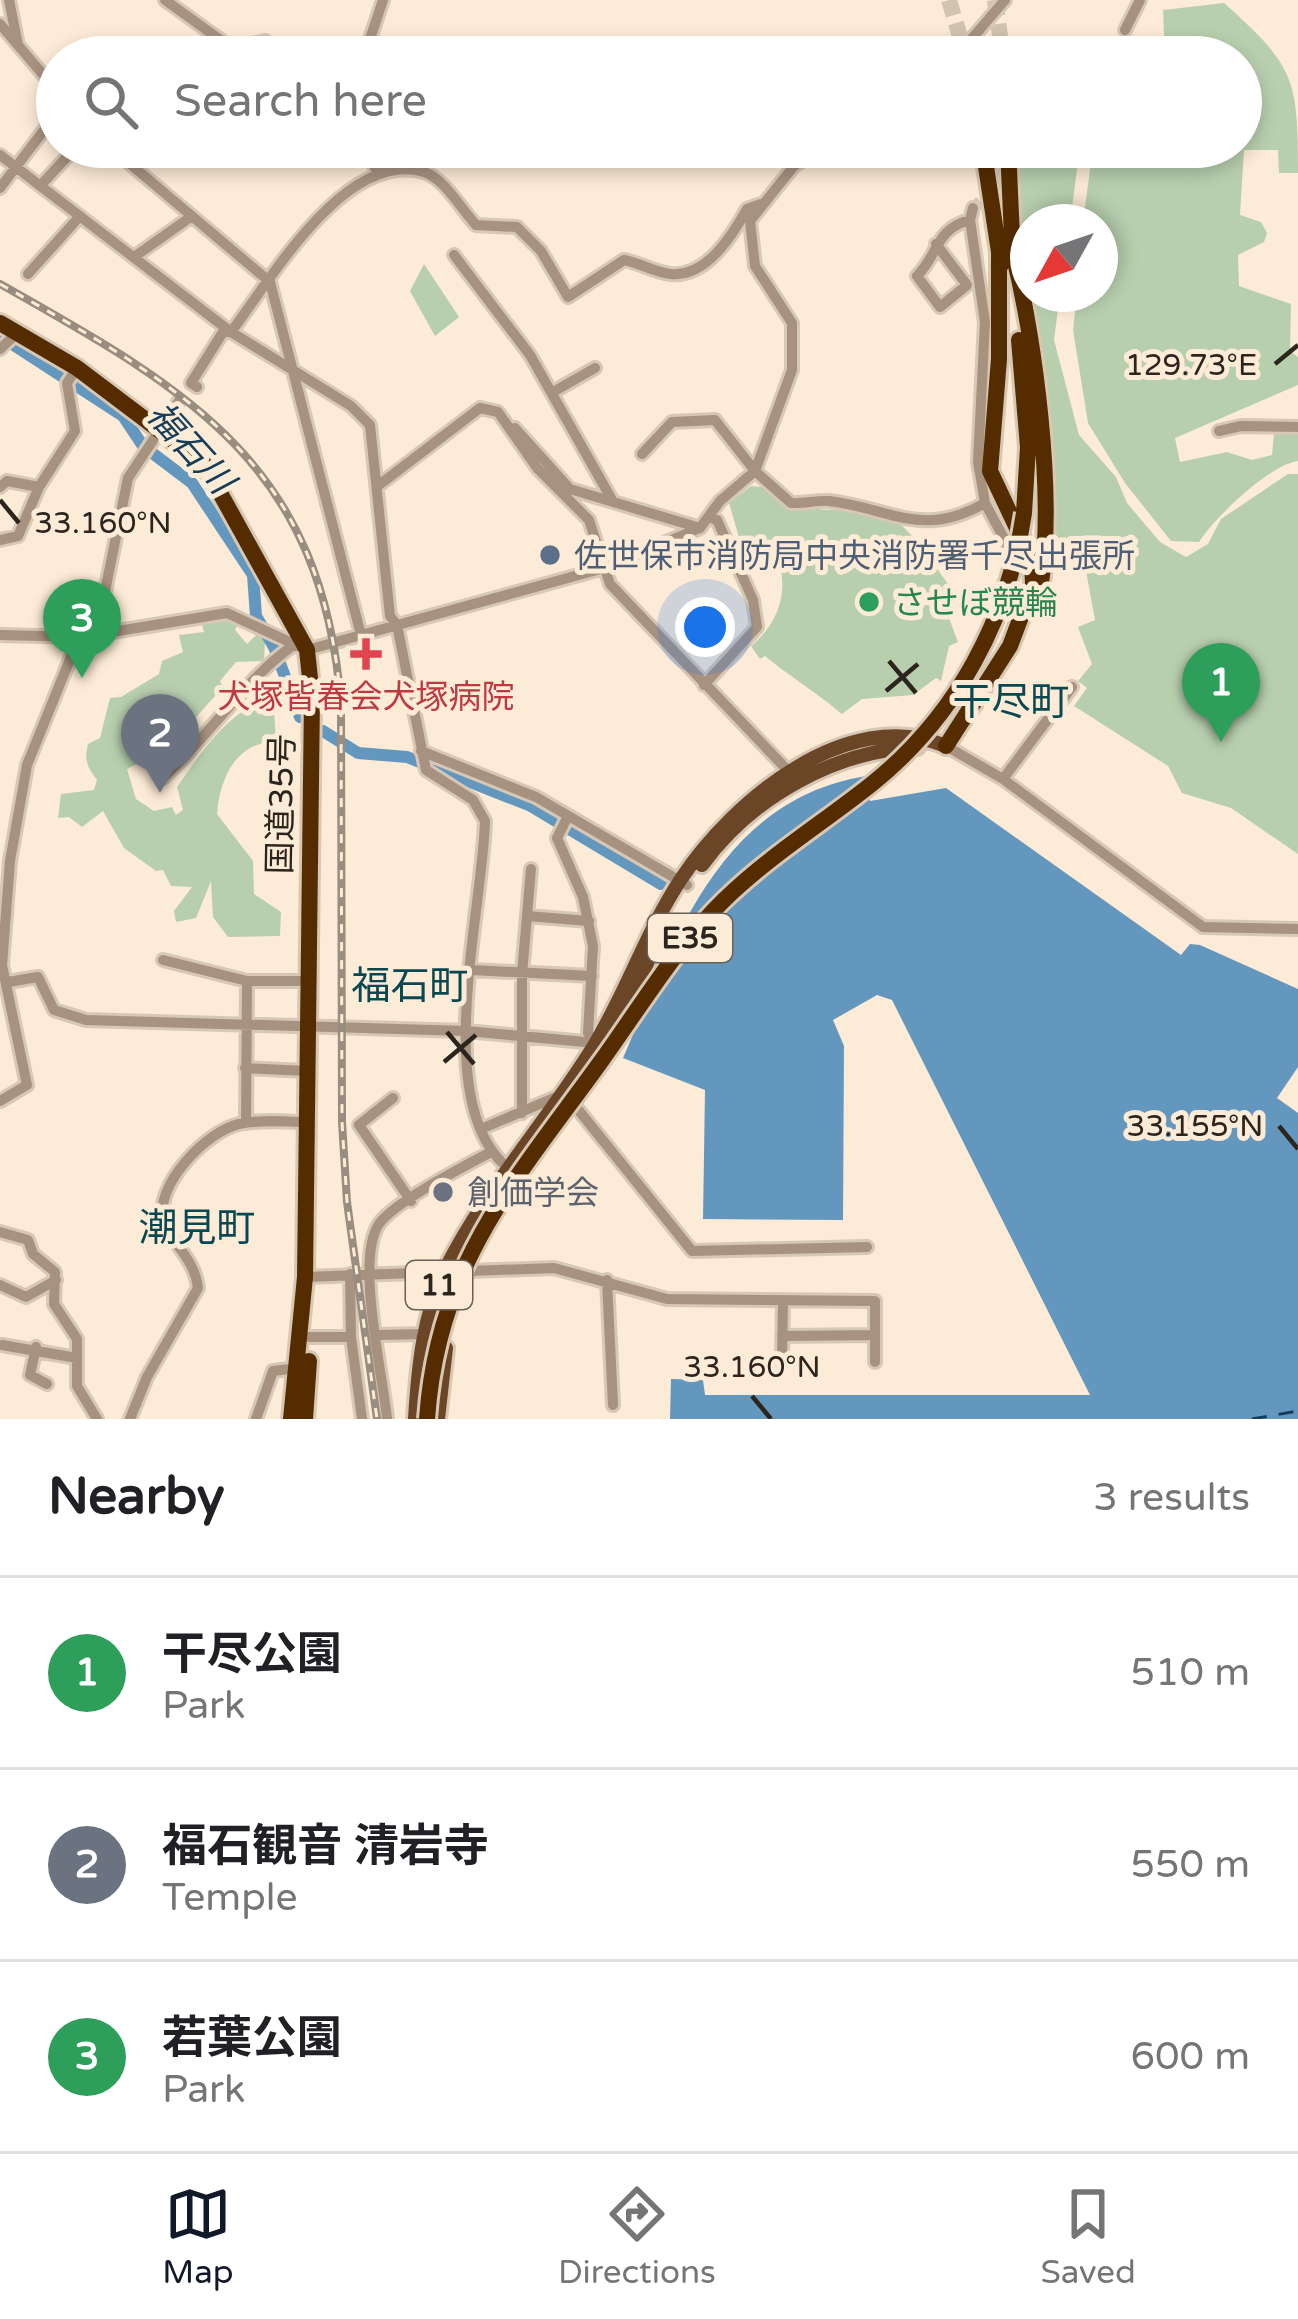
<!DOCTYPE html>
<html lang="en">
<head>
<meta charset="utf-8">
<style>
  :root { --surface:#fff; --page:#f2f2f2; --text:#202124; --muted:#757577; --line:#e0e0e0; --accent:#111827 }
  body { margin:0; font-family:"Varela Round","Noto Sans JP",sans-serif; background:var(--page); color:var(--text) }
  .compass { position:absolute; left:1010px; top:204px; width:108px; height:108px; border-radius:50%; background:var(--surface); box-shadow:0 6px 18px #0003; rotate:230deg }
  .you { position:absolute; left:705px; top:627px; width:42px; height:42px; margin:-30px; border:9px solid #fff; border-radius:50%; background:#1a73e8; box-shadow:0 0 0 18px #1a73e833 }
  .badge { display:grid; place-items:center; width:78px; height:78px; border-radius:50%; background:var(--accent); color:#fff; font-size:39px; font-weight:700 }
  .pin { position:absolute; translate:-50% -99px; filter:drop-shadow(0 3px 6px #0008) }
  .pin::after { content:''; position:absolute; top:63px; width:42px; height:36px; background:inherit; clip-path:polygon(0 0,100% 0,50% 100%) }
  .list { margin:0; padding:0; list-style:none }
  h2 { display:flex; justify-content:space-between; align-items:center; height:156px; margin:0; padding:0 48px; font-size:51px }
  h2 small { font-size:39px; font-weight:400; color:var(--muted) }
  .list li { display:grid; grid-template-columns:78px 1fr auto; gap:36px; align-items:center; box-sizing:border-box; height:192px; padding:0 48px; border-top:3px solid var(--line) }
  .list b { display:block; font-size:45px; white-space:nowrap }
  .list p { margin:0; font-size:39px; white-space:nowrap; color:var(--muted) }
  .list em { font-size:39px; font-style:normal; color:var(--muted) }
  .icon { flex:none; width:66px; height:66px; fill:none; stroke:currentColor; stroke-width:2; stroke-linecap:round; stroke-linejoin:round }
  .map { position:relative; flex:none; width:1298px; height:1419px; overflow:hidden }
  .search { position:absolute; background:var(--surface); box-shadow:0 6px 18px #0003; left:36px; right:36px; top:36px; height:132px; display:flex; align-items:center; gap:30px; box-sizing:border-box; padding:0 42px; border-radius:66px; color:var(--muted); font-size:45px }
  .sheet { height:732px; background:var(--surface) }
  nav { display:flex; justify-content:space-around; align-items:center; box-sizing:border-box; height:168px; border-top:3px solid var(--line); background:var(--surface); font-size:33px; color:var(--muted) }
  nav a { display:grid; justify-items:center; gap:6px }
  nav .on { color:var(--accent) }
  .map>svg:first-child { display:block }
</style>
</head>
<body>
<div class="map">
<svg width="1298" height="1419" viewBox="0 0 1298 1419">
  <rect width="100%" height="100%" fill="#fcebd6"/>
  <path fill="#b8cfae" d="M1224,3c71,63 74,76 74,170h-19l-1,-23h-34l-4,65 21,7 6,11 -3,9 -26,13 1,31 52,18 -1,47 8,6v28l-123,53 5,24 47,-10 25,8 20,-5 2,-22 24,1v27c-29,4 -83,56 -99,81l-28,-1 -46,-58 -37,-60 -15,-93 4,-36h23v-72h-17l10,-75h148v-90h-76l-2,-47z
    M1046,147h34l-10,75h-42v72h32l-6,46 25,95 37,42 11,26 33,39 26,15 22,-13 13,-25 67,-45h10v380l-67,-46 -49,-15 -14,-27 -94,-60 13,-18 -9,-7 14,-17 -14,-37 17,-7 -13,-71 -27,-9c-4,-49 -4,-100 -11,-149 -11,-74 -26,-146 -29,-222z
    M424,264l35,53 -24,19 -25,-45z
    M751,486l11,1c30,35 88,14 132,33 18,9 51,61 65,79l-12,14 11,29 -9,4 -8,35 -5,-3 -23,17 -51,4 -20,15c-30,-25 -49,-35 -77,-58l-5,3 -9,-13c31,-26 39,-59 24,-97l-30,9 -16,-55z
    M227,615l11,8 -3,7 12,14 10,-10 8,5 -1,22 -28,1 -16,19 3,6 -41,46 -8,23 -11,6 -9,-7 -27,14 9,30 18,12 18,-4 4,8 7,-5 -6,-23c25,-35 43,-65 82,-86l15,8 2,32c-40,2 -56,36 -59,73l36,47 1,33 27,18 -1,24 -52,1 -15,-20 -2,-36 -15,37 -20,4 -2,-11 18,-24 -21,-1 -8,-16 -7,1 -32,-23 -21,-37 -21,16 -13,-10 -11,1 3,-24 33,-4 3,-10c-10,-13 -13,-20 -9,-36l12,-6 10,-40 11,-1 38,-23 3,-13 21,-9 -4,-17 25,-3 -3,-11z"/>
  <path fill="#6497be" d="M866,776l4,25 76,-13 235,167 9,-11 10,1 98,44v78l-21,31 21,15v306h-628l1,-40 32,1 2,15h385l-198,-395 -15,-5 -44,25 11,26 -1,174 -140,-1 2,-129 -82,-32c52,-119 97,-258 243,-282z"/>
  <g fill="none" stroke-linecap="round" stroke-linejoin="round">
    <path stroke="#6497be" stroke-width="12" d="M0,336l123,80 20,30 49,37 61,92 3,41 18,31 26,70
      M323,731l35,22 49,4 124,49 130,78"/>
    <path stroke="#153d59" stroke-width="3" stroke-dasharray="15 12" stroke-linecap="butt" d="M1252,1419l46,-8"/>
    <path stroke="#d2c3b1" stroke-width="10" stroke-dasharray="10 5" stroke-linecap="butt" d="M973,208l34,-37"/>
    <path stroke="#d2c3b1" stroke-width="16" stroke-dasharray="16 8" stroke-linecap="butt" d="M949,0l17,57
      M995,0l8,57"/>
    <defs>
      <path id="minor" d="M9,0l9,45
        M165,0l68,49 32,-8 25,16
        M0,24l57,67
        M1125,30l15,-30
        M364,57l19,-57
        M956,57l49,-57
        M1063,57v-10
        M110,147l160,135 91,353
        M365,147l13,27
        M0,155l231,177 120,74 19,19 20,191 7,9 29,145 47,30 12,21c-2,89 -56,290 26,349
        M1016,162l7,-15
        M41,185l35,-38
        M0,188l57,-75
        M973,208l-3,12 15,102 -7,140 7,41 22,41 1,18
        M936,244l31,41 -27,22 -23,-31c22,-22 18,-47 53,-56
        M454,255l76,100 81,143
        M134,257l58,-41
        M28,274l52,-58
        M0,349l17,-16
        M197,387l-6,-4 32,-51h8c39,-51 114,-183 193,-160 21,7 37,37 52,53l41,2 24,24 27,46 56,-37c16,3 30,12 46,14 36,4 62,-38 77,-65l14,-5
        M553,392l42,-24
        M515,428l55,61 130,39
        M1219,431l22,-5 57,1
        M642,454l30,-32 43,-2 40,51 36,32c13,1 25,-3 38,-2 64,8 93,38 156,2
        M379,485l101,-77 18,4 39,56 52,52 21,64 182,191
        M0,487l7,-6 32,6 -21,49 -18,4
        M39,487l36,-56 -8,-48 10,-15
        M0,635l82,2 145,-24 80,37 297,-82 96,-40 20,-27 35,-30 37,-101v-47l-37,-57 -5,-45 44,-55 29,-19
        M704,685l53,-58 -4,-27 -36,-80 -9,-3
        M946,746l57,33 200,148 95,2
        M421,751l115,46 151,88
        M163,778c47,-43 85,-103 135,-136
        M1003,779l69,-92
        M568,816l-11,22 26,59 10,49 -5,87 8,10
        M527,916l62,5
        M163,960l84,21h61
        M472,970l120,6
        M8,982l30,-5 16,33 32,10 380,11 130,12
        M245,1068l61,3
        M393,1098l-34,27 52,76
        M0,1101l27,-16 -25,-120 8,-104 17,-96 59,-145 18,-24 24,-118 51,-77
        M576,1107l116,144 175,-4
        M522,1113v-139l9,-105
        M246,1123l1,-142
        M481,1129l80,-34
        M0,1232l28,8 5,14 22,18 -1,32 23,35v47l20,33
        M350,1274l1,63
        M305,1277l249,-9 113,31 208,2v61
        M607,1280l6,125
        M0,1285l26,12 30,-17
        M378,1335l46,-1
        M782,1336l93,-1
        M309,1337h42l11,82
        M2,1345l75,13
        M36,1347l-6,28 17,9
        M782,1363l1,-63
        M130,1419l17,-42 51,-89c-3,-29 -25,-42 -34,-67 -11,-35 43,-90 75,-97 21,-5 46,-2 67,-2
        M256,1419l17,-48 25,-3
        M387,1419c-4,-44 -32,-160 -8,-195 15,-22 86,-58 110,-71"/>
      <path id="major" d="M702,865c50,-68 132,-114 215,-118
        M620,1025l32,-73
        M415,1419c3,-50 8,-105 31,-151 39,-78 100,-145 146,-219 34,-55 54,-117 89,-170 52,-78 166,-174 265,-133
        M438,1419l8,-71"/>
      <path id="highway" d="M983,147l18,118
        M1008,147l5,113
        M1013,253c22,89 42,240 28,330
        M0,323l77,45 127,96 103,186 5,47 -7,580 -14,142
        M1019,340l9,107 -4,66
        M946,746l64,-100 23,-61 -1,-25 -42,-89 9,-112v-105
        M305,1419l4,-58"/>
    </defs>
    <use href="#minor" stroke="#d7c7b5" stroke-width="16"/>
    <use href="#major" stroke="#d7c7b5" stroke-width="20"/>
    <use href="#highway" stroke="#d7c7b5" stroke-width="22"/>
    <use href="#minor" stroke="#a79280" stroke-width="10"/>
    <use href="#major" stroke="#6a4626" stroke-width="14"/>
    <use href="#highway" stroke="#542c00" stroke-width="16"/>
    <defs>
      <path id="rail" d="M0,284c190,107 322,180 341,420l1,418 5,80 30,217"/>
    </defs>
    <use href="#rail" stroke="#998d7f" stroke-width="8"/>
    <use href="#rail" stroke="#fcebd6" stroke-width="3" stroke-dasharray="9" stroke-linecap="butt"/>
    <defs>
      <path id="highway-bridge" d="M427,1419c11,-157 88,-238 175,-359 39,-54 74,-113 121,-159 46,-45 100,-78 150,-118 84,-68 135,-164 151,-270"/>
    </defs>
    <use href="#highway-bridge" stroke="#d7c7b5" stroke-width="22" stroke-linecap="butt"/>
    <use href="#highway-bridge" stroke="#542c00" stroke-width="16"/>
  </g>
  <path fill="none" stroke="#2c251e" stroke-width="4.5" d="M1275,364l23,-19M0,500l19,23M889,661l27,32M886,691l32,-27M447,1032l27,32M444,1062l32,-27M1279,1126l19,23M752,1396l19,23"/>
  <circle fill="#5c6f8a" stroke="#fcebd6" stroke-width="4.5" cx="550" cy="555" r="12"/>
  <circle fill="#2e9e5b" stroke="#fcebd6" stroke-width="4.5" cx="869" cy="602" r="12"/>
  <path fill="#e0444e" stroke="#fcebd6" stroke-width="4.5" d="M360 636h12v12h12v12h-12v12h-12v-12h-12v-12h12z"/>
  <circle fill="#6b7280" stroke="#fcebd6" stroke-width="4.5" cx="443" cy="1192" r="12"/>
  <g text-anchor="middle" stroke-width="10" stroke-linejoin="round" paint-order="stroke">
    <g fill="#fcebd6" stroke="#6a6055" stroke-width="3">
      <rect x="648" y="914" width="84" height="48" rx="9"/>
      <rect x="406" y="1261" width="66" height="48" rx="9"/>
    </g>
    <g font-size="30" font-weight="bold" fill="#2c251e">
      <text x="690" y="948">E35</text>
      <text x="439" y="1295">11</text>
    </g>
    <g font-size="33" fill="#4e5e75" stroke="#fcebd6" text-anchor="start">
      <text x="574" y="567">佐世保市消防局中央消防署千尽出張所</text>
    </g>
    <g font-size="33" fill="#27864d" stroke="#fcebd6" text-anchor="start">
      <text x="893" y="614">させぼ競輪</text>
    </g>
    <g font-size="33" fill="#be3a42" stroke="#fcebd6">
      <text x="366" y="708">犬塚皆春会犬塚病院</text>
    </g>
    <g font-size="33" fill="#2c251e" stroke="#fcebd6">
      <text transform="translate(280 804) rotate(-89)" y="12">国道35号</text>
    </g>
    <g font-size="33" fill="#5b616d" stroke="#fcebd6" text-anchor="start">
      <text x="467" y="1204">創価学会</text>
    </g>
    <g font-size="36" font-style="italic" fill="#153d59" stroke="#fcebd6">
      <text transform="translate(191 447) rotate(48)" y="13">福石川</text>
    </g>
    <g font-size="39" fill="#094851" stroke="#fcebd6">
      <text x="1011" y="715">干尽町</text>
      <text x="410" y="999">福石町</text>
      <text x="197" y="1241">潮見町</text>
    </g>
  </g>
  <g font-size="30" text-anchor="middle" fill="#2c251e" stroke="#fcebd6" stroke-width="10" stroke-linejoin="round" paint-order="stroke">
    <text x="1191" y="375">129.73°E</text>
    <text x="103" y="533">33.160°N</text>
    <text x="1195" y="1136">33.155°N</text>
    <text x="752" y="1377">33.160°N</text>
  </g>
</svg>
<svg class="compass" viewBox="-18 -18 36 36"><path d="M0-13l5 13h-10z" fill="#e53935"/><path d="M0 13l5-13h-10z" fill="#757577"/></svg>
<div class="you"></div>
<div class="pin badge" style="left:1221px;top:742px;background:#2e9e5b">1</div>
<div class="pin badge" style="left:160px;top:793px;background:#6b7280">2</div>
<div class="pin badge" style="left:82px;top:678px;background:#2e9e5b">3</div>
<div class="search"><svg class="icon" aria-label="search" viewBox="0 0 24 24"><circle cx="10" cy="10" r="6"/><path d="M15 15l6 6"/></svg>Search here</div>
</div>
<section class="sheet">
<h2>Nearby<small>3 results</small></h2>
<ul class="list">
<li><span class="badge" style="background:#2e9e5b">1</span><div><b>干尽公園</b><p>Park</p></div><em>510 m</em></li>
<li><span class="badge" style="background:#6b7280">2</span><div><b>福石観音 清岩寺</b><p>Temple</p></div><em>550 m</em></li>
<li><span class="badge" style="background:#2e9e5b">3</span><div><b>若葉公園</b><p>Park</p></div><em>600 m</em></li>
</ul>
</section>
<nav>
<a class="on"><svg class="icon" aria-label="map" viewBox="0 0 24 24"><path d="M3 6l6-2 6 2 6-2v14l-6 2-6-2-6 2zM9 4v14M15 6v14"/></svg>Map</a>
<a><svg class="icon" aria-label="directions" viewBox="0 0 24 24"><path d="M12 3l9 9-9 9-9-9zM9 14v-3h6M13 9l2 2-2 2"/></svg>Directions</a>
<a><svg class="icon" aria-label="saved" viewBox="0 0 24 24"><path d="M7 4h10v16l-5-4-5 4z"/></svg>Saved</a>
</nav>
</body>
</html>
